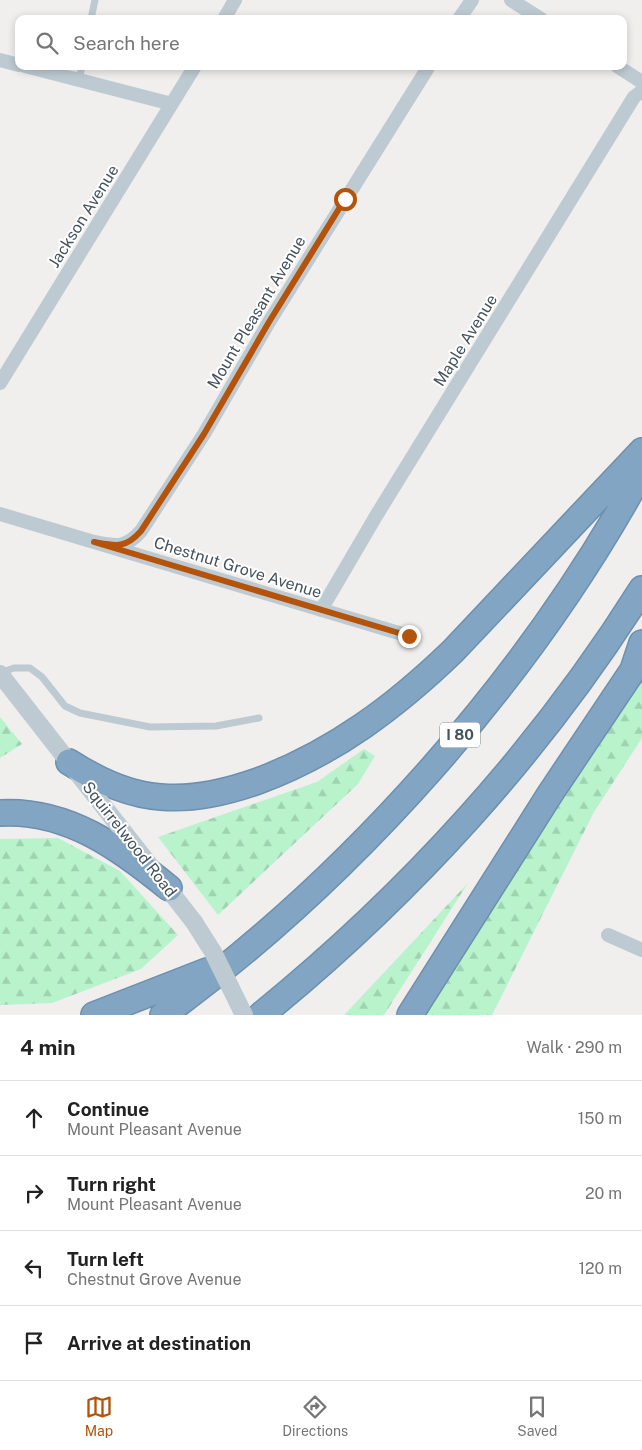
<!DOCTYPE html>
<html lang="en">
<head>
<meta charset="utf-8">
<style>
  :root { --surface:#fff; --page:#f6f6f6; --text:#222; --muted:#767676; --line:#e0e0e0; --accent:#b45309 }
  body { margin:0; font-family:"Public Sans",sans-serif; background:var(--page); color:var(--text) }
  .stop { position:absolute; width:15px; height:15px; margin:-11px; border:4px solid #b45309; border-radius:50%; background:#fff }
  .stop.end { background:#b45309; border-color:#fff; box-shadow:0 1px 5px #0008 }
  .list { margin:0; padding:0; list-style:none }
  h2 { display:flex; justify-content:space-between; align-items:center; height:65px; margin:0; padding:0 20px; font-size:21px }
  h2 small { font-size:16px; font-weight:400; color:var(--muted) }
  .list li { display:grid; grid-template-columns:32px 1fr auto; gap:15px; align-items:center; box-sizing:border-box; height:75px; padding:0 20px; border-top:1px solid var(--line) }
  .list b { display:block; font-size:19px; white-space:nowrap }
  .list p { margin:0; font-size:16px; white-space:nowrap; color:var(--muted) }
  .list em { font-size:16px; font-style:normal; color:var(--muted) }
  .icon { flex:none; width:28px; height:28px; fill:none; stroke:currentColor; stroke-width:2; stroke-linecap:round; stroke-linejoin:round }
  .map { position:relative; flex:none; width:642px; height:1015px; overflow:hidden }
  .search { position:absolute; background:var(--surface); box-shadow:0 2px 8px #0003; left:15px; right:15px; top:15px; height:55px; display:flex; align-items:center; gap:12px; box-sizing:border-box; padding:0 18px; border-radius:10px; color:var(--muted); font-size:19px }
  .sheet { height:365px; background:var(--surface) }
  nav { display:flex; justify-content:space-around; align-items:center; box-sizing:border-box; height:70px; border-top:1px solid var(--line); background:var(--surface); font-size:14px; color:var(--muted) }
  nav a { display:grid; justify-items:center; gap:2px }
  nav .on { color:var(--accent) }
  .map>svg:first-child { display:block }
</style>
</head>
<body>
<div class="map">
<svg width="642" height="1015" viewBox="0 0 642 1015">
  <defs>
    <pattern id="forest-firs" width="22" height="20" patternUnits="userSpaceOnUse" patternTransform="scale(1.25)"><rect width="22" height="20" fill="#b8f3cb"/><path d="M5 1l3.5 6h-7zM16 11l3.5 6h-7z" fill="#9fd2b1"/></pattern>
  </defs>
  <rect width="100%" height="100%" fill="#f1eeee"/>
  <path fill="url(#forest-firs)" d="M642,670v68l-48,74 -102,203h-68l200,-314z
    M0,717l22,27 -22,14z
    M364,749l11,7 -17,28 -140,131 -60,-78 159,-55z
    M58,838l62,33 58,64 -37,34 -89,34 -52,2v-166z
    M468,883l-84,132h-40l1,-1z"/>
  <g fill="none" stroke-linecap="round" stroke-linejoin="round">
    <defs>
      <path id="motorway" d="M69,762c28,18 59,33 92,35 33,3 66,-5 97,-16 76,-28 138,-75 195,-130l189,-200
        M0,813c67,-4 120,35 169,75
        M94,1015l113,-44
        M163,1015c190,-138 367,-338 479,-544
        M261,1015c148,-120 280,-265 381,-426
        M410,1015l140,-221 83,-124 9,-27"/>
    </defs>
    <use href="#motorway" stroke="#6c90ae" stroke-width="28"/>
    <path stroke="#bdcad2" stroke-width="7" d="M91,19l4,-19
      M79,80l3,-14
      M0,673l14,-5h16l12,9 23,29 15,7 70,14 66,-1 43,-8"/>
    <path stroke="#bdcad2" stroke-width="14" d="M511,0l30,19
      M224,19l11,-19
      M459,19l13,-19
      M0,60l19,5
      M25,66l147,38
      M617,66l25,16
      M0,383l195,-317
      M0,514l409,122
      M94,542c22,4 31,7 47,-11l63,-97 65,-112 160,-256
      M321,610l55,-94 258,-419 8,-6
      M608,935l34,15"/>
    <path stroke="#bdcad2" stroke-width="18" d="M0,674l194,248"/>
    <use href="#motorway" stroke="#81a5c2" stroke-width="25"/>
    <path stroke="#bdcad2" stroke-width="18" d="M194,922l19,30 31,63"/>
  </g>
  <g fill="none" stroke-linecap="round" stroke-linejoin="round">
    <path stroke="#b45309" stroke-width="6" d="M345,199l-76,123 -65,112 -63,97c-16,18 -25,15 -47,11l315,94"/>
  </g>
  <g text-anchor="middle" stroke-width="4" stroke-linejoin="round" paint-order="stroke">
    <rect fill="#fff" stroke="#7c878e" stroke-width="1" x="440" y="722.5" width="40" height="25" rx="4"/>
    <g font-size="15" font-weight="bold" fill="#44535d">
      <text x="460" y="740">I 80</text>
    </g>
    <g font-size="16" fill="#44535d" stroke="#fff">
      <text transform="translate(83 216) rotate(-58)" y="6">Jackson Avenue</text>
      <text transform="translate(256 312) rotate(-59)" y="6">Mount Pleasant Avenue</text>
      <text transform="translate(465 340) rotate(-58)" y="6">Maple Avenue</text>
      <text transform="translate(238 567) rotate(17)" y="6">Chestnut Grove Avenue</text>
      <text transform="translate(130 839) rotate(52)" y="6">Squirrelwood Road</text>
    </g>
  </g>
</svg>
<div class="stop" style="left:345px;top:199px"></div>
<div class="stop end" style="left:409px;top:636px"></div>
<div class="search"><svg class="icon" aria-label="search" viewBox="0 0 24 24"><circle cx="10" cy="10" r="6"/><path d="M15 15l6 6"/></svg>Search here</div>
</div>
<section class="sheet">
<h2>4 min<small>Walk · 290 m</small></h2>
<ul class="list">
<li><svg class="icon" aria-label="ahead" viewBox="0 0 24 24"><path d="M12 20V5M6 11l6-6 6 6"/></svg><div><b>Continue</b><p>Mount Pleasant Avenue</p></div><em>150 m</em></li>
<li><svg class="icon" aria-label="right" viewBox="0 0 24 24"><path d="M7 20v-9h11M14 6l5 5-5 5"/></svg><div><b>Turn right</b><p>Mount Pleasant Avenue</p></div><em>20 m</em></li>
<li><svg class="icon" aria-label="left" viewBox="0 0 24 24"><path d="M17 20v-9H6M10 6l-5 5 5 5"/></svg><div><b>Turn left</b><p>Chestnut Grove Avenue</p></div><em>120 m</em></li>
<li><svg class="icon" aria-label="arrive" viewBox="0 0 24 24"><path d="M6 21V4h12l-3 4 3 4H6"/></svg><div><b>Arrive at destination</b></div></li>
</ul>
</section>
<nav>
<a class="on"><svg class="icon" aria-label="map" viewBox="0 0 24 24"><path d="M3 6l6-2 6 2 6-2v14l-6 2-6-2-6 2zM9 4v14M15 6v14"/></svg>Map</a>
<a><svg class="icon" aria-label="directions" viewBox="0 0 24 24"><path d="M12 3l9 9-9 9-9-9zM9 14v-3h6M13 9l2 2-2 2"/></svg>Directions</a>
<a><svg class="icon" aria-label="saved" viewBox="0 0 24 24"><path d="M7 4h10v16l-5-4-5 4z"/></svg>Saved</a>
</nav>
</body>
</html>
